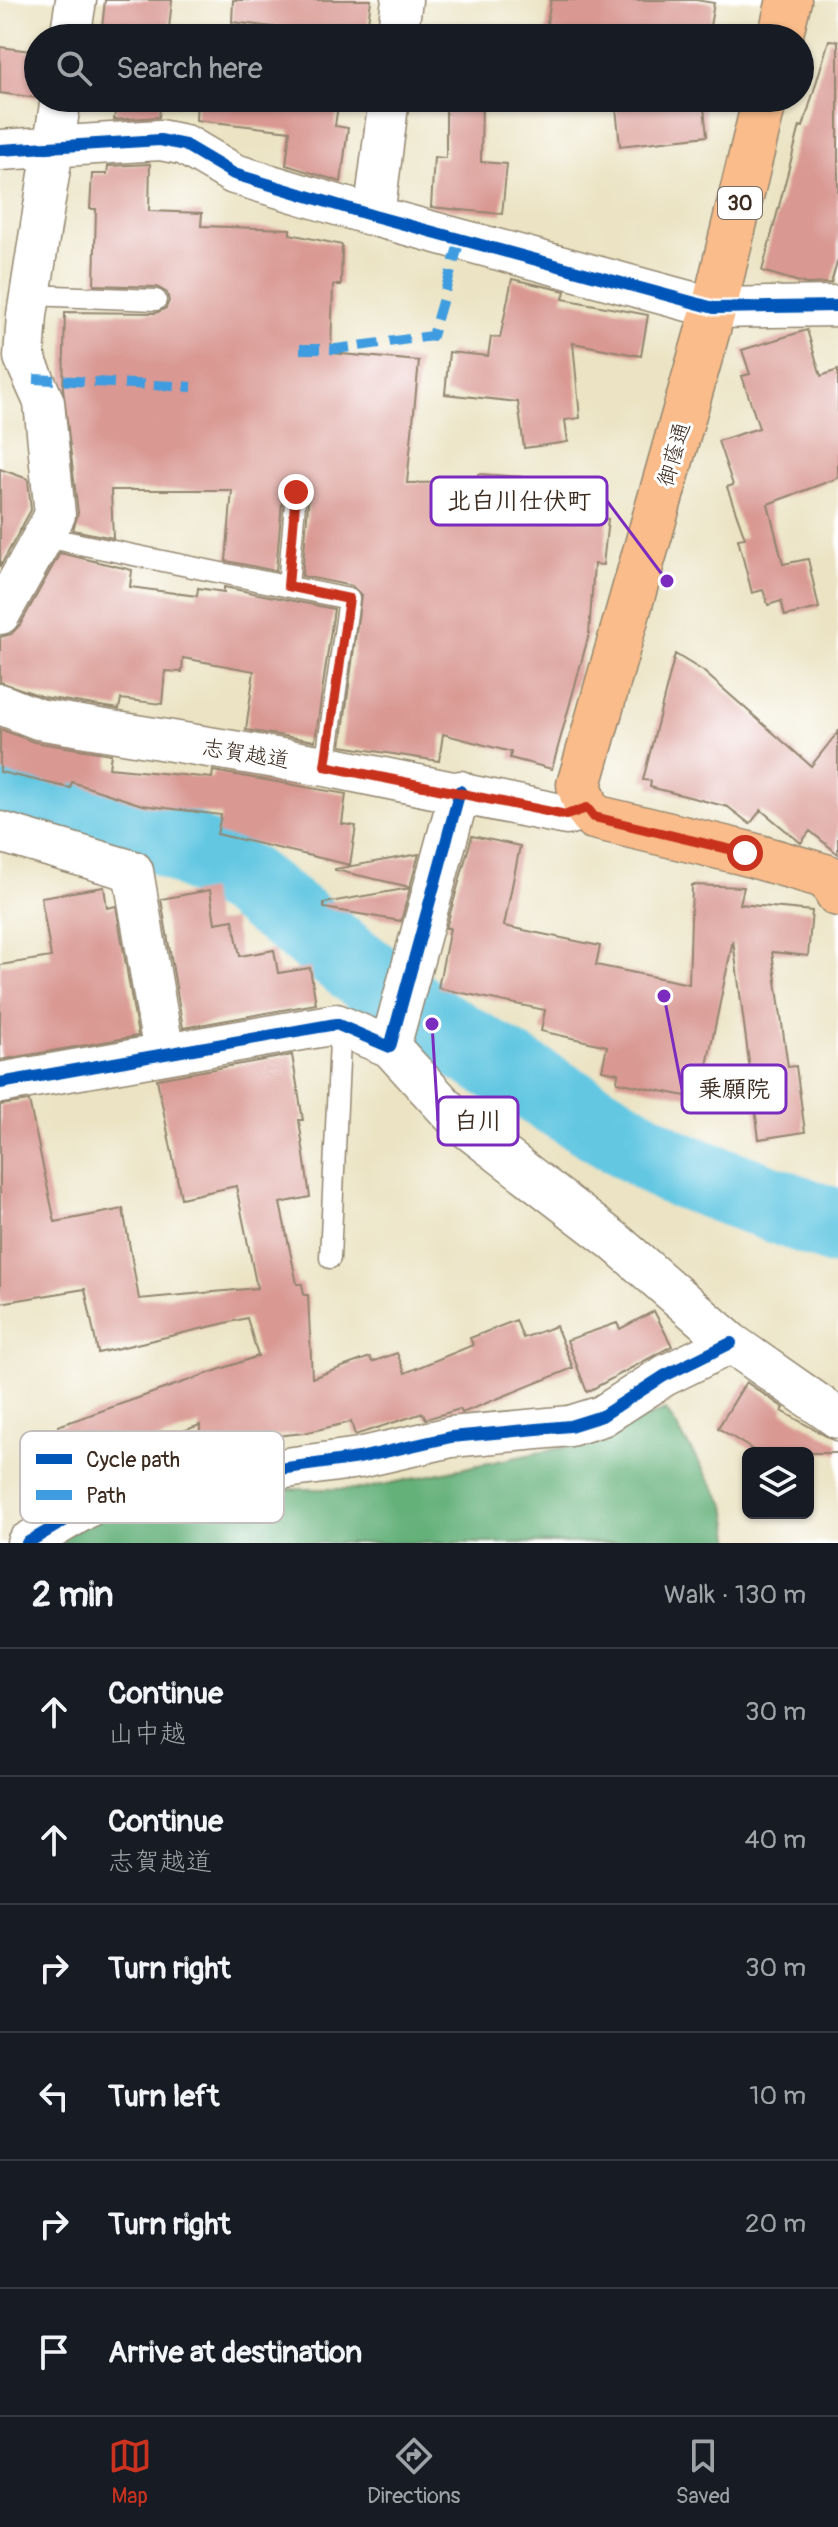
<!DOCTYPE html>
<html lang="en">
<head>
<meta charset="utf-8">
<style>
  :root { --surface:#171b24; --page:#20242c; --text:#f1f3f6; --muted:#9ea1a6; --line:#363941; --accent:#c8321e }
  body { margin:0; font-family:Pangolin,"Klee One",sans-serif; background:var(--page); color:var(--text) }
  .controls { position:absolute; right:24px; bottom:24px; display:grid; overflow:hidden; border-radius:12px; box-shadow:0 2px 6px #0004 }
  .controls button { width:72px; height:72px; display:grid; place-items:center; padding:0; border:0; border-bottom:2px solid var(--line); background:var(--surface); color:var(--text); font:40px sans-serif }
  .stop { position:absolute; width:24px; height:24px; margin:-18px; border:6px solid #c8321e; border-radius:50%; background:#fff }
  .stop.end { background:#c8321e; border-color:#fff; box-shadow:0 2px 8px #0008 }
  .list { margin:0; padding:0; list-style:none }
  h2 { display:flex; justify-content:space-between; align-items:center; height:104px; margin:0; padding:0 32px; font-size:34px }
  h2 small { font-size:26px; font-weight:400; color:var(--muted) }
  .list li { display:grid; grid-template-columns:52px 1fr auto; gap:24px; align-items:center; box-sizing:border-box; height:128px; padding:0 32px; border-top:2px solid var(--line) }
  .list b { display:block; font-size:30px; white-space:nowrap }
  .list p { margin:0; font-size:26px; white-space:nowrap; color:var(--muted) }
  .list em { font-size:26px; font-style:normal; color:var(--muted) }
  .icon { flex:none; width:44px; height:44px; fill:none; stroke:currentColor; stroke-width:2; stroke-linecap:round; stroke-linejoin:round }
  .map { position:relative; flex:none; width:838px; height:1543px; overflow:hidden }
  .search { position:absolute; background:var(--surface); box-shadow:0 2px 6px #0004; left:24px; right:24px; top:24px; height:88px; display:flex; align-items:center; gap:20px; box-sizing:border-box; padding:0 28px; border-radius:44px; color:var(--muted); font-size:30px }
  .sheet { height:872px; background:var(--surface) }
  nav { display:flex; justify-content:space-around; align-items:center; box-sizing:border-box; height:112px; border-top:2px solid var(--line); background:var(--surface); font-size:22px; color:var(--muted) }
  nav a { display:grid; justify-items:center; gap:4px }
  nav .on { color:var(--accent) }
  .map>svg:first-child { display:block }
</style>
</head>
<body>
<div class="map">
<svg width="838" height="1543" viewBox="0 0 838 1543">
  <rect width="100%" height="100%" fill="#fff"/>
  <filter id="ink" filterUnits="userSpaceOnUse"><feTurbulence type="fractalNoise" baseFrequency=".0125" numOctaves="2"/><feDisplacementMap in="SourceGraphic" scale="16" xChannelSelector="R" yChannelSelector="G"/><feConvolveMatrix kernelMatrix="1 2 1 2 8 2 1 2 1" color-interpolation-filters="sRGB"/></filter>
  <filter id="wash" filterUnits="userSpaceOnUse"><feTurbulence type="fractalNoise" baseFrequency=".006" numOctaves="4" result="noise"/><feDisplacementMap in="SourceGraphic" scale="32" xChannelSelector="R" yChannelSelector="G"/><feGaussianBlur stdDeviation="1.8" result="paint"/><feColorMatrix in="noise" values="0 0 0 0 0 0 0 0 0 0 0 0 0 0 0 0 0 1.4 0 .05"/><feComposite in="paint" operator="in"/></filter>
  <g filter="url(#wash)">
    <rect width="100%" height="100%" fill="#ebe3c3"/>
    <path fill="#65b17a" stroke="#506e4c" stroke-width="2" d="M666,1410l60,96 6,37h-681l104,-54h208l208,-43z"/>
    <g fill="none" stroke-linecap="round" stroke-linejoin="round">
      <path stroke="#64c7e2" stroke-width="76" d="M0,788l145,38 99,55 188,143 238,142 168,62"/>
    </g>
    <g id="blocks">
      <path fill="#d99892" d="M105,0h67l-4,38h-67z
        M233,0h138l-5,38h-38l1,-4 -97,-12z
        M551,0h145l18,3 -6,35h-144l-19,-3z
        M829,40l9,1v218l-7,24 -25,1 -44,-13 38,-145 3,1z
        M0,47l38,5v46l-38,-5z
        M117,98h44l-2,19 -45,3z
        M197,98h142l-4,28 13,2 -7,54 -55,-17 4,-34 -94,-11z
        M446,98h36l-1,64 26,2 -5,50 -71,-7 3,-50 12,1z
        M615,98h88l4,38 -87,10z
        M150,164l-1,47 53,2 -1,13 89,3v5l52,11 -1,40h-8l-2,68 88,8 -12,122 71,-1v-8l44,3 -1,33 87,9 -5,46 -9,-1 -5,70 -37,135 -42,-11 1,-6 -68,-18 -4,27 -98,-15 20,-151 -9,-9 -50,-10 7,-83 -6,-12 -12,-1 -8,10 -7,81 -50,-10 6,-71h-121l2,48 -40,-8 5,-17 -15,-125 2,-76 91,1 10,-5 3,-7 -2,-8 -10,-6 -63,-2 2,-76h-6l2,-35h15l1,-8z
        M512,279l53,12 -2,8 85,16 -7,41 -68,-13 7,75 -15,2 3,22 -44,6 -6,-46 -73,-8 4,-42 39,4 3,-19 9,1z
        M807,330l14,46 17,-6v108l-70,26 15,60 25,-5 11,49 -34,8 -4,-15 -13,4 -5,-15 -11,3 -14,-54 7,-1 -18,-51 6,-2 -15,-44 41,-13 -17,-52 8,-2 -8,-24z
        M0,469l28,10 3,31 -31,57z
        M60,553l72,17 -2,17 67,9 1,-8 26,4v-5l110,22 -19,132 -69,-11 8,-59 -71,-13 -1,14 -17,-1 -3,33 -41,-5 -2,10 -75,-12 -44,-15v-45l11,-3 9,-9z
        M675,654l28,17 108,95 27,-34v122l-28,-23 -9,12 -40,-33 -11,14 -22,-17 -78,-20 1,-6 -8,-1z
        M0,729l34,13 77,12 -2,14 103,10 1,-7 133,23 -4,30 14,2 -6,39 -133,-31 4,-19 -79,-10 -70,-23 -2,6 -70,-16z
        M472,836l48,10 -16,80 96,20 -4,19 93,19 3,-99 52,2 -4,17 72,7 -4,45 -36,-4 16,115 8,-1 9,66 -46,7 -26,-199 -33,159 -83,-17 1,-9 -16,-3 5,-24 -66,-15 4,-21 -107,-22 12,-60h-4z
        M419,854l-9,33 -75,-17v-1z
        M104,887l3,21 9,-2 22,130 -138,24v-95l51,-8 -10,-60z
        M410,888l-9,33 -77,-13v-5z
        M210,890l5,33 18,-3 7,36 34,-6 4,23 32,-5 6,36 -133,24 -22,-129z
        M292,1055l11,65h-4l11,77 -30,6 17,81h5l2,11h4l4,83 58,-21 2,5 25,-9 8,20 68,-28 -3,-7 46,-18 7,18 33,-12 17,42 -111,45 -2,-4 -34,10 -3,-6 -68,22 -4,-13 -47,11 -104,11v-19l-77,27 3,9 -34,16 -6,-16 -18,6 -10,-27v-14l200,-70 -11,-38 -149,35 -13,-64 -85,14v-198l29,-4 26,121 68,-13 16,90 118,-11 -21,-102 -55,12 -24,-119z
        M654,1311l18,35 -85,46 -20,-52 50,-17 3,6z
        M746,1382l38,26 -2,3 56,32v10h-80l-40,-25z"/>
    </g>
  </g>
  <g filter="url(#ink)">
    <use href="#blocks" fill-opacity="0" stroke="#938670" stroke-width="2"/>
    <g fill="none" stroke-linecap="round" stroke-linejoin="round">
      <defs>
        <path id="service" d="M30,295l126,5
          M45,537l304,62 -24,167
          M288,586l8,-94
          M330,1258l10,-218 5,-12"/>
        <path id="minor" d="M70,38l6,-38
          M397,38l5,-38
          M0,150l160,-10 25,5 49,29 140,42 340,92 124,-2
          M374,216l15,-118
          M0,614l55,-99 -11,-113 -20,-45 3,-42 34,-217
          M0,704l38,15 287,47 241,49 21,-7
          M0,832l133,39 31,183
          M390,1047l68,74 156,120 117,102 107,75
          M0,1083l336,-59 54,23 70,-256
          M27,1543l91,-54 36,-15 37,-7 81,3 87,-12 92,-21 119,-11 32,-10 62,-40 67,-33"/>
        <path id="primary" d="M780,38l9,-38
          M765,98l-51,210 -135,477 8,23 7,9 151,36 83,24 10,17"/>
      </defs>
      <use href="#service" stroke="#938670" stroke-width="23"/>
      <use href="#minor" stroke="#938670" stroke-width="43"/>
      <use href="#primary" stroke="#938670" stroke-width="47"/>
      <use href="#service" stroke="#fff" stroke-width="20"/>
      <use href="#minor" stroke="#fff" stroke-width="40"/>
      <use href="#primary" stroke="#f9bc8a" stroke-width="44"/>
      <path stroke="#3f9ce0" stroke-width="10" stroke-dasharray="20 10" stroke-linecap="butt" d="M300,349h36l96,-13 28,-96
        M34,379l158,8"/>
      <defs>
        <path id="cycleway" d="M0,150l160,-10 25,5 49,29 140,42 340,92 124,-2
          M0,1083l336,-59 54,23 70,-256
          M27,1543l91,-54 36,-15 37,-7 81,3 87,-12 92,-21 119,-11 32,-10 62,-40 67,-33"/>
      </defs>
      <use href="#cycleway" stroke="#fff" stroke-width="17"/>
      <use href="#cycleway" stroke="#0057b8" stroke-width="12"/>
    </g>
  </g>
  <g fill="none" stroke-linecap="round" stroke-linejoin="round" filter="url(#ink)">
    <path stroke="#c8321e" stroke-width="10" d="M296,492l-8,94 61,13 -24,167 241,49 21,-7 7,9 151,36"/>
  </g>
  <g text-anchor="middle" stroke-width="6" stroke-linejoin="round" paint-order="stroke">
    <rect fill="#fff" stroke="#766a62" stroke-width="2" x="718" y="187" width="44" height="32" rx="6"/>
    <g font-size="20" font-weight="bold" fill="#3b2a1e">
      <text x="740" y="210">30</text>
    </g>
    <g font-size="22" fill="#3b2a1e" stroke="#fff">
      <text transform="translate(673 454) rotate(-74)" y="8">御蔭通</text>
      <text transform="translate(246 753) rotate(9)" y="8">志賀越道</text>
    </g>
  </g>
  <rect x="20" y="1431" width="264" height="92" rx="12" fill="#fff" stroke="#c4bfbc" stroke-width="2"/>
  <rect x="36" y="1454" width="36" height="10" fill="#0057b8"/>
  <rect x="36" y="1490" width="36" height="10" fill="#3f9ce0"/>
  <g font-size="22" fill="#3b2a1e">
    <text x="86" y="1467">Cycle path</text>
    <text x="86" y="1503">Path</text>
  </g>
  <path fill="none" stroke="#7b2cbf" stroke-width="3" d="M667 581L607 501M664 996L682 1089M432 1024L438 1121"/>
  <g fill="#7b2cbf" stroke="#fff" stroke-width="3">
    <circle cx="667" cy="581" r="8"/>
    <circle cx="664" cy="996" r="8"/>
    <circle cx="432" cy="1024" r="8"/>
  </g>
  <g fill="#fff" stroke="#7b2cbf" stroke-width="3">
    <rect x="431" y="477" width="176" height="48" rx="8"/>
    <rect x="682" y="1065" width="104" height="48" rx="8"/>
    <rect x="438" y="1097" width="80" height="48" rx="8"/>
  </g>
  <g font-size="24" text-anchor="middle" font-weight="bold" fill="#3b2a1e">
    <text x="519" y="509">北白川仕伏町</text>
    <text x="734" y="1097">乗願院</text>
    <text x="478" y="1129">白川</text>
  </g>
</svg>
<div class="controls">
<button><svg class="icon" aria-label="layers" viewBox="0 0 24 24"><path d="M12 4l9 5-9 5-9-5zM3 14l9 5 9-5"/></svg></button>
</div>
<div class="stop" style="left:745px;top:853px"></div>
<div class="stop end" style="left:296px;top:492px"></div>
<div class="search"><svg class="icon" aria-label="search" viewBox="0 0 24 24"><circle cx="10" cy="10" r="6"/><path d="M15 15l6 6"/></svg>Search here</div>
</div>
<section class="sheet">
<h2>2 min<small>Walk · 130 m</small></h2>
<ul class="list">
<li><svg class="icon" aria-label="ahead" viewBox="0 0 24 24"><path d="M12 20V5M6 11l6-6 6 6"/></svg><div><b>Continue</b><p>山中越</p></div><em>30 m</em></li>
<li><svg class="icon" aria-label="ahead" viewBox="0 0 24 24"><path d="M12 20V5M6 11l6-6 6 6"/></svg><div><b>Continue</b><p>志賀越道</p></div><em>40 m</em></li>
<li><svg class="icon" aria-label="right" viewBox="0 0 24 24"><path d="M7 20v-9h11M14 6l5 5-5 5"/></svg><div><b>Turn right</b></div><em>30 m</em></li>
<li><svg class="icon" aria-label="left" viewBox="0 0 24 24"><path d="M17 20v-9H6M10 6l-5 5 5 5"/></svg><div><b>Turn left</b></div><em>10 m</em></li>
<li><svg class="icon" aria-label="right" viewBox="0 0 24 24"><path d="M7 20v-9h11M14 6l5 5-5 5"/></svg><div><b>Turn right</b></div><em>20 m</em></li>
<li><svg class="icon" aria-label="arrive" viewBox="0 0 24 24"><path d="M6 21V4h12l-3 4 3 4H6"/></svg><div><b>Arrive at destination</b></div></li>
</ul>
</section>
<nav>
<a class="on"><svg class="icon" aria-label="map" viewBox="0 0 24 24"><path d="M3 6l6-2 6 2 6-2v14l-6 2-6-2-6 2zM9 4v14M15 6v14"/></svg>Map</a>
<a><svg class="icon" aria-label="directions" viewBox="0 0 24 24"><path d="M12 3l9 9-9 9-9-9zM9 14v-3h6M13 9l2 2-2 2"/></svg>Directions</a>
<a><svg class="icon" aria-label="saved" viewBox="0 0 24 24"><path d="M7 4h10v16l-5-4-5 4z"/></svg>Saved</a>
</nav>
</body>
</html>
